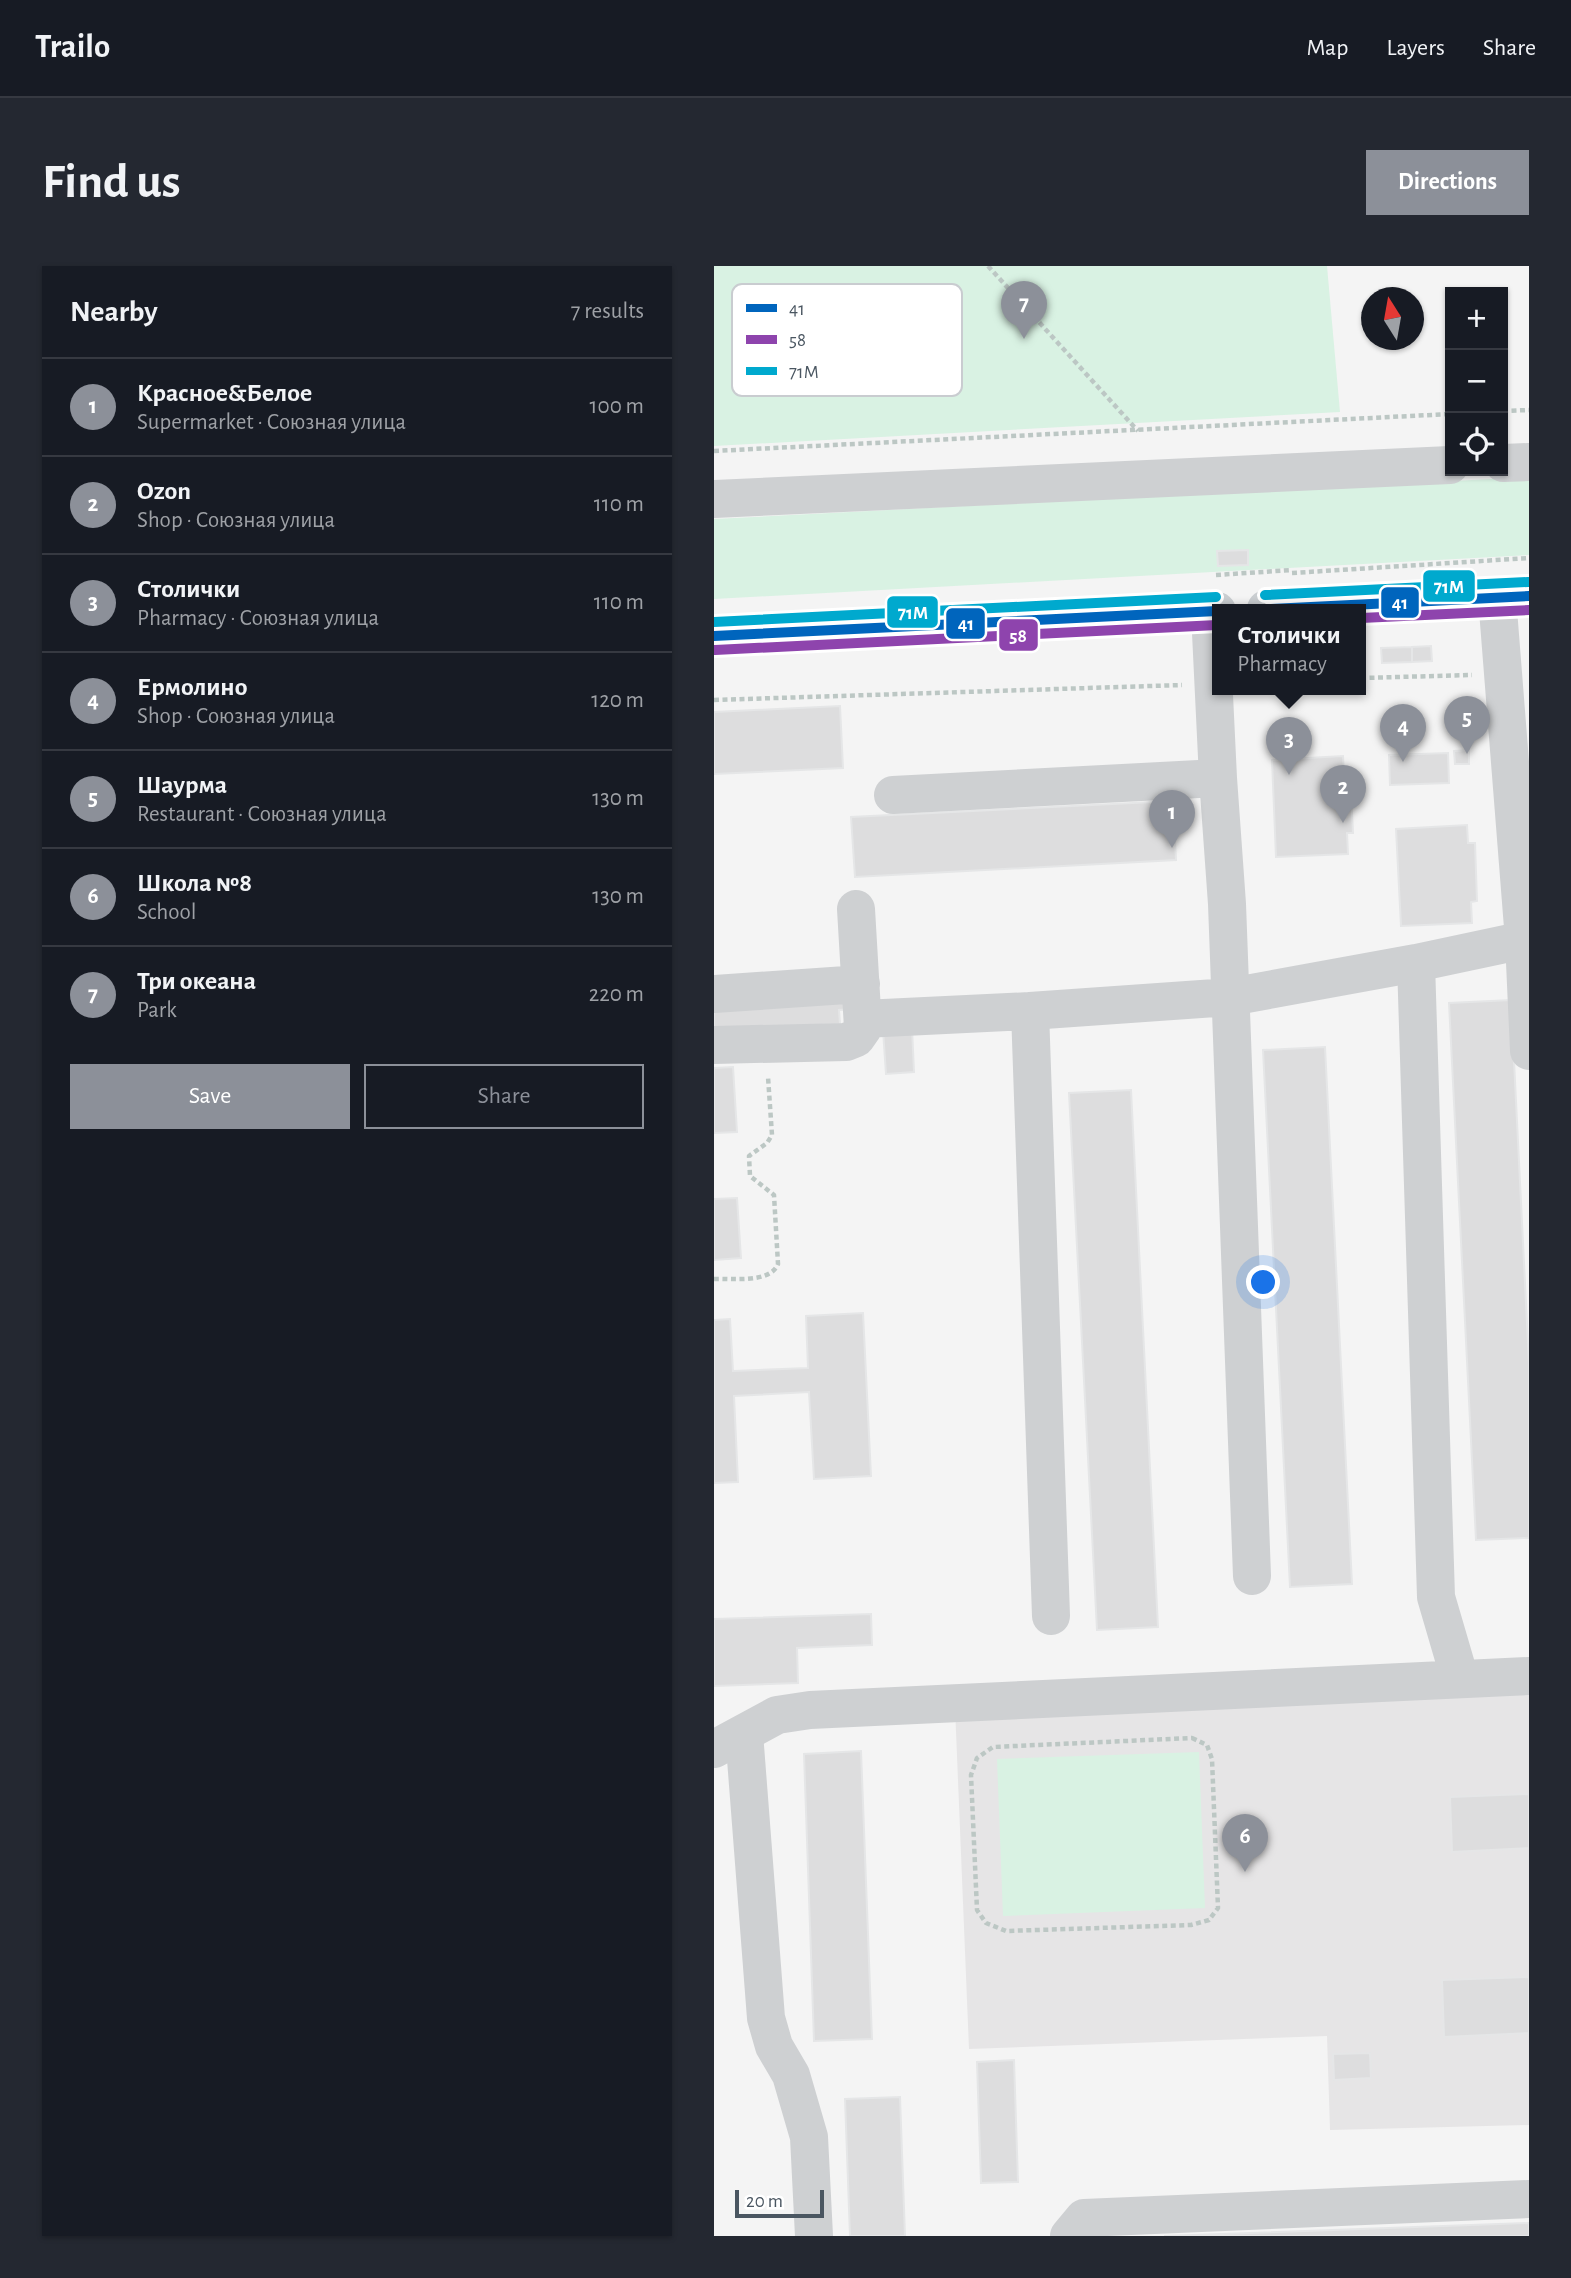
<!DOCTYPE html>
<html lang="en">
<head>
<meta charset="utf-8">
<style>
  :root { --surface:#171b24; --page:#242831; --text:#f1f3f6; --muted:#9ea1a6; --line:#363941; --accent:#8c9099 }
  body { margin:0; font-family:"Alegreya Sans",sans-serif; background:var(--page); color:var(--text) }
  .controls { position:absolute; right:21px; top:21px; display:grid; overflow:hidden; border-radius:0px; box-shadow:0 2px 5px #0004 }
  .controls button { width:63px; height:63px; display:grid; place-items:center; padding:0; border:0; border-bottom:2px solid var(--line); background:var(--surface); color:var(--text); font:35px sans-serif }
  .compass { position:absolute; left:647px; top:21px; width:63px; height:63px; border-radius:50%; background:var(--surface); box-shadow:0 2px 5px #0004; rotate:349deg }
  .scale { position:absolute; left:21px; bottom:18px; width:89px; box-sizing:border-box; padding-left:7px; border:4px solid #4a5661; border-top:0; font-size:19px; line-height:24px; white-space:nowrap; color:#4a5661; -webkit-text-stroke:5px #fff; paint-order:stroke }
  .you { position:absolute; left:550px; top:1017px; width:24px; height:24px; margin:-18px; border:5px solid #fff; border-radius:50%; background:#1a73e8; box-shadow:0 0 0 10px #1a73e833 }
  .badge { display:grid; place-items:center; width:46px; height:46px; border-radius:50%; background:var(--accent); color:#fff; font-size:23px; font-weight:700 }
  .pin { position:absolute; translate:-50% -58px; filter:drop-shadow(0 2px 4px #0008) }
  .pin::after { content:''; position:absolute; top:37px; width:24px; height:21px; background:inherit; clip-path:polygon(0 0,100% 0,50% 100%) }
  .popup { position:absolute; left:498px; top:338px; width:154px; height:91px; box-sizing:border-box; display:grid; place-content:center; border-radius:0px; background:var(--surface); filter:drop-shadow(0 2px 5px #0005); font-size:23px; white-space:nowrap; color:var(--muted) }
  .popup b { font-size:26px; color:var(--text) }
  .popup::after { content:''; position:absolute; left:50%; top:100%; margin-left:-14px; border:14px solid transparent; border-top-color:var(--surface) }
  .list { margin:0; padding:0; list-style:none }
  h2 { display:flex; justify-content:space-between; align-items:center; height:91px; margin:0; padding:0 28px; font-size:30px }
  h2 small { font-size:23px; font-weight:400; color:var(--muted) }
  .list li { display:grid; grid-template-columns:46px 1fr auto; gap:21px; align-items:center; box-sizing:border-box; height:98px; padding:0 28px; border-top:2px solid var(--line) }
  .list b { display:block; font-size:26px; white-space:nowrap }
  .list p { margin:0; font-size:23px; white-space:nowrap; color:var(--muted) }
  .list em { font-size:23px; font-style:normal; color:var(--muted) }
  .actions { display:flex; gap:14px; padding:21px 28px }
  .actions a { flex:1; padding:16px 0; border:2px solid var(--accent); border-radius:0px; text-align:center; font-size:24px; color:var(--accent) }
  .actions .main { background:var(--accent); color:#fff }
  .icon { flex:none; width:38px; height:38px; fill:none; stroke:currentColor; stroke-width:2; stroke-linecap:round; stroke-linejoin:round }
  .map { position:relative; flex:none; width:815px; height:1970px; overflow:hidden; border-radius:0px }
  header { display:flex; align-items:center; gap:42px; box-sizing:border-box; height:98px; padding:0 35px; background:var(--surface); border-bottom:2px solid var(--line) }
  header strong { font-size:33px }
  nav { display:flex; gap:38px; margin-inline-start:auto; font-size:24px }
  .intro { display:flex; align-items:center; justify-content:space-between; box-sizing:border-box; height:168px; padding:0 42px }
  h1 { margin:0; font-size:49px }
  .button { padding:18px 32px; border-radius:0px; background:var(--accent); color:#fff; font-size:24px; font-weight:700 }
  main { display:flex; gap:42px; padding:0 42px }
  aside { flex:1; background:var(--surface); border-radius:0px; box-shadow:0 2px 5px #0004 }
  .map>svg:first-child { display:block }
</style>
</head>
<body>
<header>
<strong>Trailo</strong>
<nav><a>Map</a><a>Layers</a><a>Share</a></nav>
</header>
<div class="intro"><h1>Find us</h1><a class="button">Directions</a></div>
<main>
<aside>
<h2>Nearby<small>7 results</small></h2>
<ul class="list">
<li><span class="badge">1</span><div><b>Красное&amp;Белое</b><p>Supermarket · Союзная улица</p></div><em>100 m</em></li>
<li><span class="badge">2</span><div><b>Ozon</b><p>Shop · Союзная улица</p></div><em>110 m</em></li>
<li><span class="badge">3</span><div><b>Столички</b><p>Pharmacy · Союзная улица</p></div><em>110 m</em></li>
<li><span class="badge">4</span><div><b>Ермолино</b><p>Shop · Союзная улица</p></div><em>120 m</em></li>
<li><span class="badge">5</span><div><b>Шаурма</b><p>Restaurant · Союзная улица</p></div><em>130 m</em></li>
<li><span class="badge">6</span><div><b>Школа №8</b><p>School</p></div><em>130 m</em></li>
<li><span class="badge">7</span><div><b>Три океана</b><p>Park</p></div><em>220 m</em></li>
</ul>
<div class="actions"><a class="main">Save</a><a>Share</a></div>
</aside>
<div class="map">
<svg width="815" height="1970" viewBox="0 0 815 1970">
  <rect width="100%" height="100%" fill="#f4f4f4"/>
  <path fill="#e6e5e6" d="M815,1413v446l-199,5 -3,-94 -358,13 -14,-342z"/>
  <path fill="#d9f2e3" d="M0,0h613l13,146 -626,34z
    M815,211v78l-815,44v-80z
    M485,1486l6,156 -202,8 -6,-157z"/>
  <path fill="#ddddde" stroke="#e5e6e7" stroke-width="2" d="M534,284v15l-30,1 -1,-15z
    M717,380l1,15 -20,1v-15z
    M698,381v15l-30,1 -1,-15z
    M126,440l3,62 -129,6v-62z
    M755,484v14h-14l-1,-13z
    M734,487l1,30 -59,2 -1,-30z
    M629,490l1,19 6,-1 3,59h-6l1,21 -72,3 -4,-97z
    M459,535l3,59 -321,17 -4,-60z
    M753,559l1,18h7l2,58 -6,1 1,21 -71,3 -5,-97z
    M139,725l1,18 -15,1 1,14 -126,6v-32z
    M797,734l18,364v174l-53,2 -27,-537z
    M198,762l2,44 -28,2 -3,-44z
    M611,781l27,537 -62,3 -27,-537z
    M19,801l4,65 -23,1v-65z
    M417,824l27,537 -61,3 -28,-537z
    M23,932l4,60 -27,2v-61z
    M149,1047l8,163 -57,3 -5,-87 -75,4 4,86 -24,1v-163l16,-1 3,52 75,-3 -2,-52z
    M157,1348l1,31 -75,3 1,35 -84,3v-67z
    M147,1485l11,288 -58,2 -10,-287z
    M815,1528v54l-77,4 -2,-55z
    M815,1711v56l-85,4 -2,-57z
    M656,1787l1,25 -37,2 -1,-26z
    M300,1794l4,122 -37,1 -4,-121z
    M186,1831l5,139h-55l-5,-137z
    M815,1957v13h-365z"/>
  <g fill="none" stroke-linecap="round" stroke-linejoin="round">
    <path stroke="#bcc7c4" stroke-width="4.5" stroke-dasharray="5 3.5" stroke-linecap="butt" d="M274,0l150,165
      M789,145l26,-1
      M0,185l736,-37
      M578,307l237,-15
      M502,309l76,-5
      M647,412l111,-3
      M0,434l468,-15
      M0,1013c18,-1 56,5 64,-15l-4,-69 -24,-19 -1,-20 18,-13 5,-8 -4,-58
      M478,1472l15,7 5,14 6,149 -9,12 -18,5 -185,6 -20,-8 -9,-13 -6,-135 6,-17 16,-11z"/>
    <path stroke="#ced0d2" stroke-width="38" d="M789,197l26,-1
      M0,233l736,-34
      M783,331l27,343 5,111
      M504,512l9,126 25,672
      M179,529l325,-17 -8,-166
      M702,697l20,634 24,82
      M0,728l147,-10
      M149,753l167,-8
      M0,779l132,-3 10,-4 7,-10 -7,-119
      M337,1350l-21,-605 200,-14 186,-34 108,-23
      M30,1467l22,285 8,28 17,29 18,62 5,99
      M0,1483l63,-34 33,-5 719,-34
      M355,1970l15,-18 445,-19"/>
    <path stroke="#caced1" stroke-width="38" d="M552,343l263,-13
      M0,370l503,-25"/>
    <defs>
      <path id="bus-1" d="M557,343l258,-13
        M0,370l503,-25"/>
      <path id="bus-2" d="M647,352l168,-8
        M1,384l502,-25"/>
      <path id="bus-3" d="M551,329l263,-13
        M0,356l502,-25"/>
    </defs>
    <use href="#bus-1" stroke="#fff" stroke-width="16"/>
    <use href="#bus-2" stroke="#fff" stroke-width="16"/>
    <use href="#bus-3" stroke="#fff" stroke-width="16"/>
    <use href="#bus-1" stroke="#0065bd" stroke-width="10"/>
    <use href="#bus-2" stroke="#8e44ad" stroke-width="10"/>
    <use href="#bus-3" stroke="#00a9ce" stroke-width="10"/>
  </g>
  <rect x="18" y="18" width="230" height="112" rx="10" fill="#fff" stroke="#c9ccd0" stroke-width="2"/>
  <rect x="32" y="38" width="31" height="8" fill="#0065bd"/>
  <rect x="32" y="69" width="31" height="9" fill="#8e44ad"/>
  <rect x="32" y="101" width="31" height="8" fill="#00a9ce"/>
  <g font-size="19" fill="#4a5661">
    <text x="75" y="49">41</text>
    <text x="75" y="80">58</text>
    <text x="75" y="112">71М</text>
  </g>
  <g stroke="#fff" stroke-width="2.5">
    <rect x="708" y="303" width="54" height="34" rx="7" fill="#00a9ce"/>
    <rect x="666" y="320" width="40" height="33" rx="7" fill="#0065bd"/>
    <rect x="172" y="329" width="53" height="34" rx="7" fill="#00a9ce"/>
    <rect x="231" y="341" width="41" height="33" rx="7" fill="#0065bd"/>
    <rect x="284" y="352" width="41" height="34" rx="7" fill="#8e44ad"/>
  </g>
  <g font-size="19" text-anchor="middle" font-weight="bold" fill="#fff">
    <text x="735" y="327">71М</text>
    <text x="686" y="343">41</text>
    <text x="199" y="353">71М</text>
    <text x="252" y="364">41</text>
    <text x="304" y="376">58</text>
  </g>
</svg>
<div class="controls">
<button>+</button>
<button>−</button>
<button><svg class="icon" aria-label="locate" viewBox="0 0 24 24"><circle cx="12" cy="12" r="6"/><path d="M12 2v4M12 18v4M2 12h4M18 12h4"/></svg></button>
</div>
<svg class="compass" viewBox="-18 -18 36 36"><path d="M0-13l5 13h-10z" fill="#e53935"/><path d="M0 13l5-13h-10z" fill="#9ea1a6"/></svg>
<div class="scale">20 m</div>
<div class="you"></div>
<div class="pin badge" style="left:458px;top:582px">1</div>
<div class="pin badge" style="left:629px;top:557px">2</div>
<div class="pin badge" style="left:575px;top:509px">3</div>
<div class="popup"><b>Столички</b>Pharmacy</div>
<div class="pin badge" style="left:689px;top:496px">4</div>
<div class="pin badge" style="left:753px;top:488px">5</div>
<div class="pin badge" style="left:531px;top:1606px">6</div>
<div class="pin badge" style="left:310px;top:73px">7</div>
</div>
</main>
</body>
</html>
